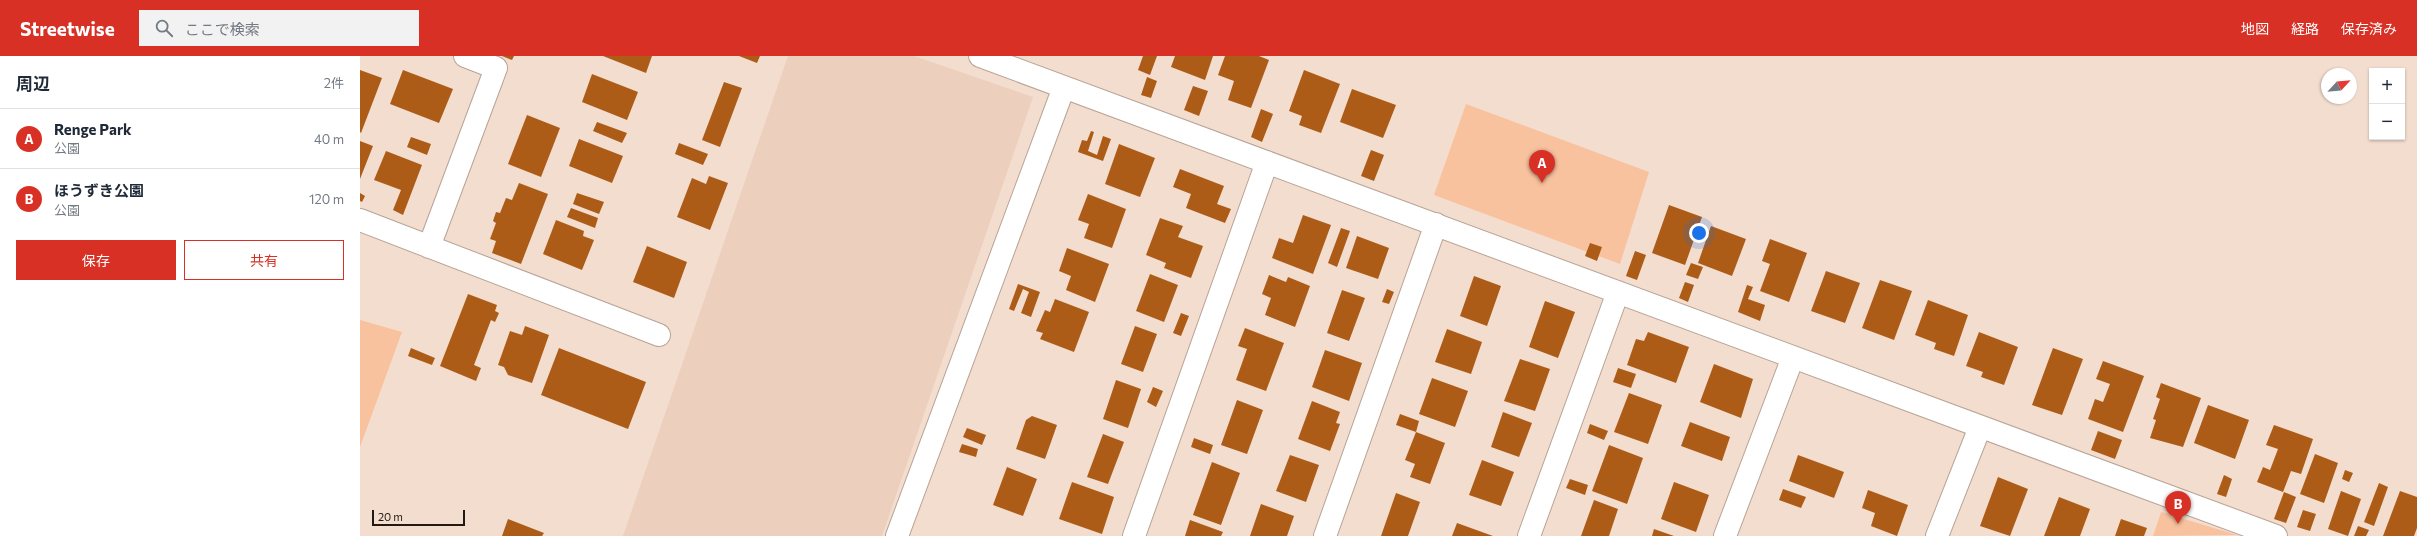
<!DOCTYPE html>
<html lang="ja">
<head>
<meta charset="utf-8">
<style>
  :root { --surface:#fff; --page:#f2f2f3; --text:#1f2937; --muted:#747a83; --line:#e0e1e3; --accent:#d93025 }
  body { margin:0; font-family:Commissioner,"Noto Sans JP",sans-serif; background:var(--page); color:var(--text) }
  .controls { position:absolute; right:12px; top:12px; display:grid; overflow:hidden; border-radius:0px; box-shadow:0 1px 3px #0004 }
  .controls button { width:36px; height:36px; display:grid; place-items:center; padding:0; border:0; border-bottom:1px solid var(--line); background:var(--surface); color:var(--text); font:20px sans-serif }
  .compass { position:absolute; left:1961px; top:12px; width:36px; height:36px; border-radius:50%; background:var(--surface); box-shadow:0 1px 3px #0004; rotate:64deg }
  .scale { position:absolute; left:12px; bottom:10px; width:93px; box-sizing:border-box; padding-left:4px; border:2px solid #201914; border-top:0; font-size:11px; line-height:14px; white-space:nowrap; color:#201914; -webkit-text-stroke:3px #f3ddcf; paint-order:stroke }
  .you { position:absolute; left:1339px; top:177px; width:14px; height:14px; margin:-10px; border:3px solid #fff; border-radius:50%; background:#1a73e8; box-shadow:0 0 0 6px #1a73e833 }
  .badge { display:grid; place-items:center; width:26px; height:26px; border-radius:50%; background:var(--accent); color:#fff; font-size:13px; font-weight:700 }
  .pin { position:absolute; translate:-50% -33px; filter:drop-shadow(0 1px 2px #0008) }
  .pin::after { content:''; position:absolute; top:21px; width:14px; height:12px; background:inherit; clip-path:polygon(0 0,100% 0,50% 100%) }
  .list { margin:0; padding:0; list-style:none }
  h2 { display:flex; justify-content:space-between; align-items:center; height:52px; margin:0; padding:0 16px; font-size:17px }
  h2 small { font-size:13px; font-weight:400; color:var(--muted) }
  .list li { display:grid; grid-template-columns:26px 1fr auto; gap:12px; align-items:center; box-sizing:border-box; height:60px; padding:0 16px; border-top:1px solid var(--line) }
  .list b { display:block; font-size:15px; white-space:nowrap }
  .list p { margin:0; font-size:13px; white-space:nowrap; color:var(--muted) }
  .list em { font-size:13px; font-style:normal; color:var(--muted) }
  .actions { display:flex; gap:8px; padding:12px 16px }
  .actions a { flex:1; padding:9px 0; border:1px solid var(--accent); border-radius:0px; text-align:center; font-size:14px; color:var(--accent) }
  .actions .main { background:var(--accent); color:#fff }
  .icon { flex:none; width:22px; height:22px; fill:none; stroke:currentColor; stroke-width:2; stroke-linecap:round; stroke-linejoin:round }
  .map { position:relative; flex:none; width:2057px; height:480px; overflow:hidden }
  header { display:flex; align-items:center; gap:24px; box-sizing:border-box; height:56px; padding:0 20px; background:var(--accent); color:#fff }
  header strong { font-size:19px }
  nav { display:flex; gap:22px; margin-inline-start:auto; font-size:14px }
  .search { width:280px; height:36px; background:var(--page); display:flex; align-items:center; gap:10px; box-sizing:border-box; padding:0 14px; border-radius:0px; color:var(--muted); font-size:15px }
  main { display:flex }
  aside { flex:1; background:var(--surface) }
  .map>svg:first-child { display:block }
</style>
</head>
<body>
<header>
<strong>Streetwise</strong>
<div class="search"><svg class="icon" aria-label="search" viewBox="0 0 24 24"><circle cx="10" cy="10" r="6"/><path d="M15 15l6 6"/></svg>ここで検索</div>
<nav><a>地図</a><a>経路</a><a>保存済み</a></nav>
</header>
<main>
<aside>
<h2>周辺<small>2件</small></h2>
<ul class="list">
<li><span class="badge">A</span><div><b>Renge Park</b><p>公園</p></div><em>40 m</em></li>
<li><span class="badge">B</span><div><b>ほうずき公園</b><p>公園</p></div><em>120 m</em></li>
</ul>
<div class="actions"><a class="main">保存</a><a>共有</a></div>
</aside>
<div class="map">
<svg width="2057" height="480" viewBox="0 0 2057 480">
  <rect width="100%" height="100%" fill="#f3ddcf"/>
  <path fill="#eccfbd" d="M428,0h126l119,41 -151,439h-259z"/>
  <path fill="#f9c29e" d="M1106,48l183,68 -29,92 -186,-69z
    M0,264l42,12 -42,115z
    M1801,456l76,23 -84,1z"/>
  <path fill="#ad5c17" d="M142,0h12l-2,4z
    M243,0h49l-6,17z
    M379,0h21l-3,7z
    M783,0h14l-7,19 -12,-5z
    M815,0h38l-8,24 -34,-13z
    M865,0h34l10,4 -18,48 -23,-8 6,-19 -16,-6z
    M0,14l22,8 -21,55 -1,-1z
    M43,14l50,19 -14,34 -49,-19z
    M944,14l36,14 -19,49 -22,-8 3,-9 -13,-5z
    M232,18l46,18 -11,28 -45,-18z
    M787,21l10,4 -6,17 -10,-3z
    M364,26l18,6 -22,59 -18,-7z
    M833,30l15,5 -9,25 -15,-6z
    M992,33l44,16 -13,33 -43,-16z
    M901,53l12,5 -11,28 -11,-5z
    M167,59l33,13 -19,49 -33,-13z
    M237,66l30,11 -5,10 -29,-12z
    M731,75l3,1 -6,19 9,4 6,-19 8,3 -8,22 -25,-9 4,-12 5,1z
    M51,81l20,7 -4,11 -20,-8z
    M219,83l44,17 -11,27 -43,-17z
    M0,85l13,5 -13,33z
    M319,87l29,11 -5,11 -28,-11z
    M759,88l36,14 -15,39 -35,-13z
    M1011,94l13,5 -10,26 -13,-5z
    M26,95l36,14 -19,50 -10,-5 8,-20 -27,-10z
    M820,113l44,17 -7,18 14,5 -6,14 -39,-15 5,-14 -18,-7z
    M349,120l19,7 -18,47 -33,-13 15,-39 14,6z
    M159,127l29,11 -27,70 -29,-11 4,-12 -6,-2 6,-16 -3,-2 3,-9 4,1 6,-15 6,2z
    M0,137l5,3 -3,6 -2,-1z
    M217,137l27,9 -5,12 -26,-10z
    M728,138l38,15 -14,39 -28,-10 5,-14 -11,-4z
    M1309,149l33,12 -17,48 -33,-12z
    M211,152l27,10 -3,10 -28,-11z
    M943,159l28,10 -18,49 -41,-16 7,-20 14,5z
    M800,162l23,8 -5,11 25,9 -12,32 -27,-10 2,-5 -20,-8z
    M196,164l28,11 -1,5 11,4 -12,30 -39,-16z
    M1351,170l35,13 -14,37 -34,-13z
    M981,172l9,3 -13,36 -9,-4z
    M997,180l32,12 -11,31 -32,-11z
    M1410,183l37,14 -18,49 -29,-11 10,-27 -8,-3z
    M1230,187l12,4 -5,14 -12,-5z
    M287,190l40,16 -13,36 -41,-16z
    M707,192l42,16 -14,38 -29,-12 5,-14 -12,-5z
    M1275,195l11,4 -9,25 -11,-4z
    M1331,207l12,4 -5,12 -12,-4z
    M1466,215l34,12 -15,40 -34,-12z
    M790,218l28,11 -14,37 -28,-11z
    M909,219l17,7 2,-5 22,9 -15,41 -30,-12 6,-17 -9,-4z
    M1114,220l27,10 -14,40 -27,-10z
    M1520,224l32,11 -18,49 -32,-12z
    M1325,226l9,3 -6,17 -9,-4z
    M658,228l22,8 -9,25 -10,-4 8,-21 -6,-3 -9,22 -5,-2z
    M1387,229l6,2 -5,12 17,6 -5,16 -22,-9z
    M1027,233l7,3 -5,12 -7,-2z
    M982,234l23,8 -16,43 -22,-8z
    M108,238l29,11 -2,6 4,2 -4,9 -4,-2 -17,45 7,3 -5,13 -36,-15z
    M695,243l34,13 -15,40 -34,-13 3,-6 -7,-2 9,-21 5,2z
    M1568,244l40,15 -14,41 -20,-7 2,-6 -21,-8z
    M1185,245l30,11 -17,46 -29,-11z
    M821,257l8,3 -8,20 -8,-3z
    M165,270l24,9 -17,48 -24,-8 -4,-8 -6,-2 12,-34 12,4z
    M775,270l22,8 -14,38 -22,-8z
    M885,272l39,15 -18,48 -30,-11 11,-31 -9,-3z
    M1087,273l35,13 -11,32 -36,-12z
    M1288,276l41,15 -13,36 -49,-18 9,-26 8,2z
    M1619,276l39,15 -14,38 -23,-8 2,-5 -17,-6z
    M51,292l24,10 -3,7 -24,-9z
    M199,292l87,34 -18,47 -87,-34z
    M1693,292l30,11 -21,56 -30,-10z
    M965,294l37,13 -13,38 -37,-14z
    M1160,303l30,10 -15,42 -31,-10z
    M1743,305l41,15 -21,56 -35,-13 7,-20 8,3 7,-18 -14,-5z
    M1354,308l39,15 -12,39 -41,-16z
    M1258,312l18,6 -5,14 -18,-6z
    M1072,322l36,13 -13,36 -36,-13z
    M756,324l25,9 -13,39 -25,-9z
    M1801,327l40,15 -18,49 -33,-9 6,-18 -3,-1 7,-20 -4,-2z
    M793,331l10,4 -7,16 -9,-5z
    M1269,337l33,12 -14,39 -34,-12z
    M877,344l26,10 -16,44 -26,-9z
    M952,345l28,11 -4,11 4,1 -10,27 -32,-12z
    M1848,349l41,15 -14,39 -41,-16z
    M1143,356l29,11 -13,34 -28,-10z
    M1040,358l19,7 -3,11 -20,-7z
    M672,360l25,9 -12,34 -29,-10 10,-29z
    M1330,366l40,15 -8,24 -41,-15z
    M1230,368l18,7 -4,9 -17,-7z
    M1914,369l39,14 -12,35 -10,-3 -8,21 -26,-10 6,-15 7,3 8,-21 -12,-4z
    M607,372l19,7 -4,10 -19,-8z
    M1738,375l24,9 -7,19 -24,-9z
    M1056,376l29,11 -15,41 -20,-7 5,-13 -10,-4z
    M743,378l21,8 -16,42 -21,-7z
    M834,382l19,7 -3,9 -19,-7z
    M602,388l16,5 -2,8 -17,-5z
    M1249,389l34,13 -16,46 -35,-13z
    M1955,398l23,9 -14,40 -24,-9z
    M930,399l29,10 -13,37 -30,-11z
    M1438,399l46,17 -10,26 -45,-17z
    M1122,404l32,12 -13,34 -32,-11z
    M852,406l28,11 -19,52 -28,-10z
    M647,411l30,12 -14,37 -30,-11z
    M1985,414l8,3 -4,9 -7,-3z
    M1864,419l8,4 -6,18 -9,-3z
    M1638,421l30,12 -18,47 -30,-10z
    M1210,423l18,6 -3,10 -19,-7z
    M712,426l42,15 -12,37 -43,-15z
    M1314,426l35,13 -13,37 -35,-13z
    M2019,427l9,4 -14,39 -10,-4z
    M1423,433l23,8 -5,11 -22,-8z
    M1508,434l40,15 -11,31 -26,-10 4,-13 -13,-5z
    M1981,435l20,8 -13,37 -20,-7z
    M2040,435l17,6v31l-3,8h-31z
    M1924,436l12,5 -10,26 -12,-4z
    M1036,437l24,9 -12,34h-27z
    M1699,441l31,12 -10,27h-36z
    M1234,444l24,9 -9,27h-28z
    M901,448l33,12 -7,20h-37z
    M1943,454l13,4 -6,17 -13,-4z
    M148,463l36,14 -2,3h-40z
    M1761,463l26,9 -3,8h-29z
    M830,464l33,12 -2,4h-36z
    M1097,467l36,13h-41z
    M1998,470l11,4 -3,6h-12z
    M1294,473l20,7h-22z"/>
  <g fill="none" stroke-linecap="round" stroke-linejoin="round">
    <defs>
      <path id="minor" d="M620,0l1296,480
        M0,164l299,115
        M69,191l67,-179 -31,-12
        M537,480l167,-449
        M774,480l133,-374
        M965,480l111,-312
        M1169,480l89,-244
        M1365,480l68,-179
        M1577,480l43,-109"/>
    </defs>
    <use href="#minor" stroke="#b8a395" stroke-width="24"/>
    <use href="#minor" stroke="#fff" stroke-width="22"/>
  </g>
</svg>
<div class="controls">
<button>+</button>
<button>−</button>
</div>
<svg class="compass" viewBox="-18 -18 36 36"><path d="M0-13l5 13h-10z" fill="#e53935"/><path d="M0 13l5-13h-10z" fill="#747a83"/></svg>
<div class="scale">20 m</div>
<div class="you"></div>
<div class="pin badge" style="left:1182px;top:127px">A</div>
<div class="pin badge" style="left:1818px;top:468px">B</div>
</div>
</main>
</body>
</html>
